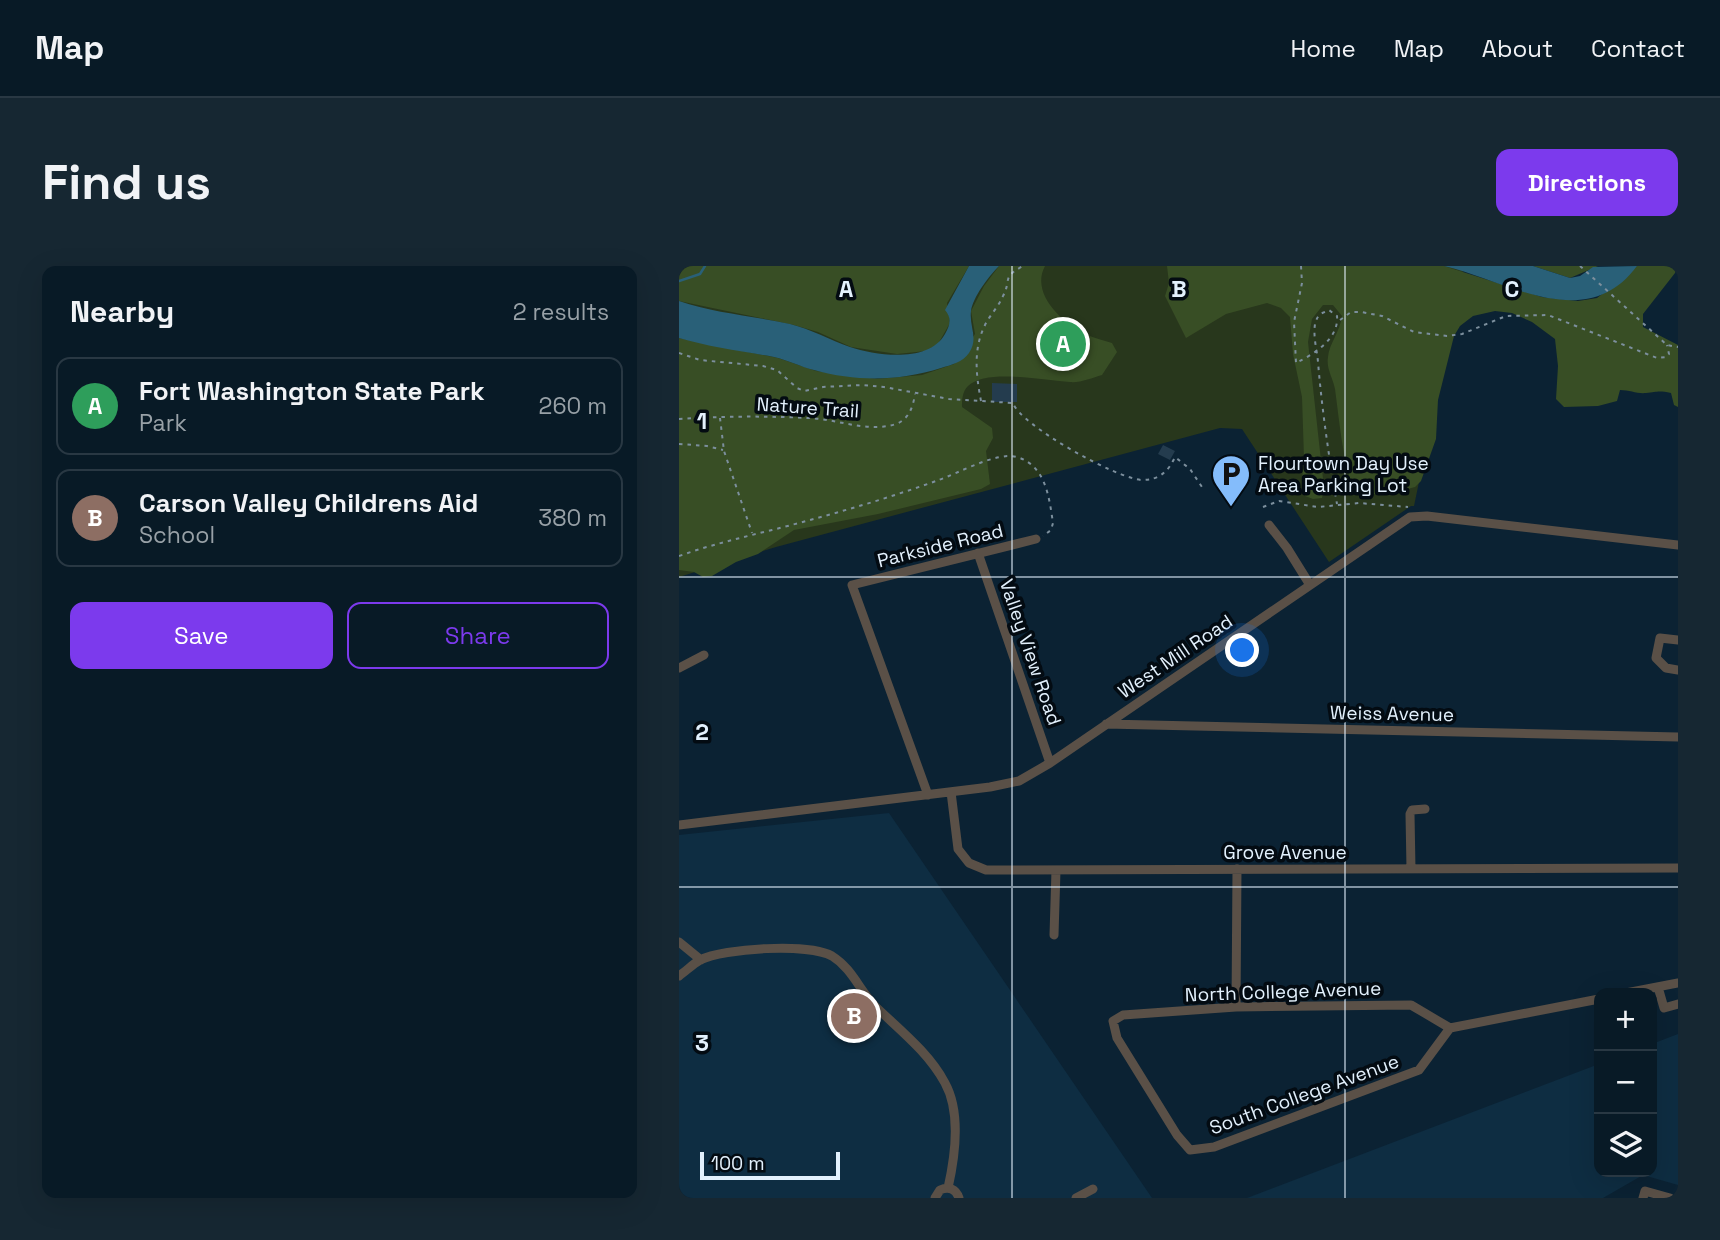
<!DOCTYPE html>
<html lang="en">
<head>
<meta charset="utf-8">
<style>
  :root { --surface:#081a26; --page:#162732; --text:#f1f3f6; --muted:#98a1a7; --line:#293843; --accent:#7c3aed }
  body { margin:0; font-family:"Space Grotesk",sans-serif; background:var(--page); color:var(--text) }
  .controls { position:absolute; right:21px; bottom:21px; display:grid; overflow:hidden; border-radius:14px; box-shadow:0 7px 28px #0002 }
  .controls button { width:63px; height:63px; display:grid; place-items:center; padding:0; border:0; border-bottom:2px solid var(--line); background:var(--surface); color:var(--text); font:35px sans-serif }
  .scale { position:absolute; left:21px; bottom:18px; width:140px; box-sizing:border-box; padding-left:7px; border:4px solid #e3f1fd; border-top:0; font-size:19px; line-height:24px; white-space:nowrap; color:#e3f1fd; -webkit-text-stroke:5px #030b12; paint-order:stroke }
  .you { position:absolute; left:564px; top:385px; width:24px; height:24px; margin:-18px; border:5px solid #fff; border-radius:50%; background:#1a73e8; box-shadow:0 0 0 10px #1a73e833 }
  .badge { display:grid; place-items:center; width:46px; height:46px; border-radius:50%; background:var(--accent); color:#fff; font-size:23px; font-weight:700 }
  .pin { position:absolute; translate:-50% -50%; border:4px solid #fff; box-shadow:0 2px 7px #0006 }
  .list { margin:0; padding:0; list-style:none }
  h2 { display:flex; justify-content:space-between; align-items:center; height:91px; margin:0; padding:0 28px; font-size:30px }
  h2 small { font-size:23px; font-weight:400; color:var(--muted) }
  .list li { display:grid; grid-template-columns:46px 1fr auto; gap:21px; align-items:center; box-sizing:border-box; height:98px; margin:0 14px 14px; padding:0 14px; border:2px solid var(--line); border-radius:14px }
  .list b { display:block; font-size:26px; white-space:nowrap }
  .list p { margin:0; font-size:23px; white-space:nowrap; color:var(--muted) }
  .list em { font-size:23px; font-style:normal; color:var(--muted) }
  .actions { display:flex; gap:14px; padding:21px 28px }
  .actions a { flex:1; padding:16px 0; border:2px solid var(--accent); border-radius:14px; text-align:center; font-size:24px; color:var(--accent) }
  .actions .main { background:var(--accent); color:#fff }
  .icon { flex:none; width:38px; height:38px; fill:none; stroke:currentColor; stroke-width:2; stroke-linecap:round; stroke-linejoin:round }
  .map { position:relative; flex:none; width:999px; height:932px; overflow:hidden; border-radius:14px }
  header { display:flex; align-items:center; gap:42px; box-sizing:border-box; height:98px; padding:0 35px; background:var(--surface); border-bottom:2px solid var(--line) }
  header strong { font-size:33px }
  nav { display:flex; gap:38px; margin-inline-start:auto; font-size:24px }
  .intro { display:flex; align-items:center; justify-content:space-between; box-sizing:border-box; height:168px; padding:0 42px }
  h1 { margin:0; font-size:49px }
  .button { padding:18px 32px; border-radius:14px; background:var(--accent); color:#fff; font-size:24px; font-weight:700 }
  main { display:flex; gap:42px; padding:0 42px }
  aside { flex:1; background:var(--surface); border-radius:14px; box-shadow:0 7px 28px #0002 }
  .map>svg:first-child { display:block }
</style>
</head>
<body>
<header>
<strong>Map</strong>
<nav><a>Home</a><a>Map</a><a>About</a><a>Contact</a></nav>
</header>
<div class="intro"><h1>Find us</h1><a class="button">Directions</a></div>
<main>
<aside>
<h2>Nearby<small>2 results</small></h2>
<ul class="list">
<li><span class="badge" style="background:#2e9e5b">A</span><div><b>Fort Washington State Park</b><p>Park</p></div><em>260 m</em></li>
<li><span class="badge" style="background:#8d6e63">B</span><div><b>Carson Valley Childrens Aid</b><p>School</p></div><em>380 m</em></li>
</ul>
<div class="actions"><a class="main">Save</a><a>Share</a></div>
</aside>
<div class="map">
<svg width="999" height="932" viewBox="0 0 999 932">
  <rect width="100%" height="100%" fill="#0b2233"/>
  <path fill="#0e2d42" d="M210,547l263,385h-473v-363z
    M999,768v151l-35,-10 -40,23h-356l352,-134v108h53v-128z"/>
  <path fill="#28371c" d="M0,0h785l-50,240h-3l-82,56 -87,-133 -22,-1 -444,119 -97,30z"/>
  <path fill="#384e25" d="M0,0h290l-22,37 3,20 -12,21 -12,7 -29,3 -46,-7 -33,-15 -24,-7 -115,-24z
    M320,0h46c-15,28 18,57 40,68 9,4 18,6 27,9l5,9 -15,23c-10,3 -22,8 -32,7 -25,-1 -83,-14 -102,4 -6,6 -6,14 -6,21l30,21 1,10 -7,13 4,33 -9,5 -103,25 -84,16 -36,24 -22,8 -24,14 -9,1 -9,-5 -15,-2v-232l99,20 38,13 61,8 45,-4 32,-11 21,-30 -4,-23 13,-25z
    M488,0h277l98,31 36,4 19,-3 40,-32h41l-3,7 -32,41v13l35,18v62l-4,-2 -3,-12c-13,-3 -14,-1 -25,0 -9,1 -16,-3 -26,-3l-3,11 -19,5 -34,1 -8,-8 2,-33 -3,-27 -23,-17 -20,-9 -17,-2 -22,5 -13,10 -6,10 -16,64 -2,39 -15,42 -6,6 -22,6 -31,2 -8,-3c-12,-36 -14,-66 -19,-103 -2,-11 -9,-20 -7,-32 1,-13 12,-25 14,-41l-9,-11h-10l-11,14 -4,23 16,146 -2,10 -9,1 -8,-3 -3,-16 2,-22 -2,-61 -9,-43 -3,-37 -9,-9 -14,-5 -41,11 -40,24 -21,-42 4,-13z
    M854,0h65l-28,12z"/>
  <path fill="#296078" d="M290,0h30c-10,10 -26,31 -28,45 -2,16 8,27 -2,42 -6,9 -18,12 -28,15 -41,13 -84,14 -127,2 -13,-3 -26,-10 -40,-13 -32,-6 -65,-10 -95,-19v-37c35,12 74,15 111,23 21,5 40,16 60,23 27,9 79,16 95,-13 5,-9 7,-16 0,-24z
    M765,0h89l37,12 10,-2 13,-9 44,-1c-51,69 -129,15 -193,0z"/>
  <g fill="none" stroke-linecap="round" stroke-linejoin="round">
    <path stroke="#296078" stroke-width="2.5" d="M0,15l21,-7 5,-8"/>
  </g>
  <path fill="#243c4e" d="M313,117l25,1v18h-25z
    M484,179l12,6 -5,9 -12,-6z"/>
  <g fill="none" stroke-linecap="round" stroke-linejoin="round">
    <path stroke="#7c8f9d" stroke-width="2" stroke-dasharray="3.5 5" stroke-linecap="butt" d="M622,0l1,17 -8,39 2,41c18,-9 43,-24 41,-47l-8,-6 -9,4c-3,4 -4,6 -5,10 -2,13 2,26 3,38 4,48 11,96 19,142
      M901,0l87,79 11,2
      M661,54l11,-8h10l21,4 32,16 33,4 15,-2 44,-18 42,-1 109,43 9,-1 3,-3 -2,-9
      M0,87l21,7 63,6 14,4 20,18 7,3 19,-4 39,-2 22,2 65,12 64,4c7,22 104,76 129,77 17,0 26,-8 33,-23l15,12 14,21
      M302,135c-5,-26 -8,-52 4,-76 5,-10 14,-19 18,-29 9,-17 -2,-18 20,-30
      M41,152l4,33 28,82
      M0,153c43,-3 87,-3 130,-1 28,1 59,15 87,6 13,-5 17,-17 19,-30
      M0,178l28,2 16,4
      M584,241l16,-6 39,6 41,-4 49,4
      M0,290c31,-11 61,-18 93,-26 55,-14 111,-30 164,-49 21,-7 61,-30 81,-24 29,9 32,40 36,66l-2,7 -8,6"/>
    <path stroke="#5a5047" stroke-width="9" d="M590,259l18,23 23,37
      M299,287l72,210
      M999,374l-18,-2 -4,20 10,10 12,2
      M0,402l25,-13
      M427,458l572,13
      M272,526l7,57 11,14 17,7 692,-2
      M249,529l-76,-210 184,-46
      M0,559l311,-38 29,-6 31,-18 360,-246 17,-1 251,29
      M732,603l-1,-55 2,-4 13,-1
      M375,669l2,-65
      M0,676l22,18
      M0,710c7,-5 14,-12 21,-16 24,-12 109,-17 132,-4 21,13 28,36 45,52 24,23 52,45 68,75 16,29 10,74 3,105
      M979,721l6,21 14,-4
      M947,727l52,-10
      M732,739l39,23 -31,42 -205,77 -24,3 -13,-15 -60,-97 -4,-17 10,-6 113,-8z
      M557,741l1,-138
      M771,762l149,-29
      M256,932l5,-8c9,-4 16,-1 19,8
      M397,932l17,-9
      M964,932l2,-7 25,7"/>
  </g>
  <path fill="none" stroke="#e3f1fd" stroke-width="2" stroke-opacity="0.55" d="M333,0v932M666,0v932M0,311h999M0,621h999"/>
  <defs>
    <symbol id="parking-pin" viewBox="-11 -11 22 30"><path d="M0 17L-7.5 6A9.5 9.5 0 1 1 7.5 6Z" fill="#84bcfb" stroke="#030b12"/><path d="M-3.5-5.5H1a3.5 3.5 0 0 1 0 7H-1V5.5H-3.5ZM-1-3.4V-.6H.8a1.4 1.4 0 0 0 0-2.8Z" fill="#111"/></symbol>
  </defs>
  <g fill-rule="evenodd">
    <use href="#parking-pin" x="530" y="186" width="44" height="60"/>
  </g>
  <g text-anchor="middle" stroke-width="7" stroke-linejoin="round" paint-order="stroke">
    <g font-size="19" fill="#e3f1fd" stroke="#030b12">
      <text transform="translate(129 141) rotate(4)" y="7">Nature Trail</text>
      <text transform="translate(261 279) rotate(-14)" y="7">Parkside Road</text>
      <text transform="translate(352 386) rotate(71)" y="7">Valley View Road</text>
      <text transform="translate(496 390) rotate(-34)" y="7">West Mill Road</text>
      <text transform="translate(713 447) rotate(1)" y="7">Weiss Avenue</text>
      <text x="606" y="593">Grove Avenue</text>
      <text transform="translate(604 725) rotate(-2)" y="7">North College Avenue</text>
      <text transform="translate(625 828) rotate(-20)" y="7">South College Avenue</text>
    </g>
    <g font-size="19" fill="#e3f1fd" stroke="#030b12" text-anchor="start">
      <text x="579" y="204">Flourtown Day Use<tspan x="579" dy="22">Area Parking Lot</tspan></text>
    </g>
  </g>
  <g font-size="23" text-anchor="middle" font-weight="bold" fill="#e3f1fd" stroke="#030b12" stroke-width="7" stroke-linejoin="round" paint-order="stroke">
    <text x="167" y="31">A</text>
    <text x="500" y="31">B</text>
    <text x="833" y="31">C</text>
    <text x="23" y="163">1</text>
    <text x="23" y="474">2</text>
    <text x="23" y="785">3</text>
  </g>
</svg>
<div class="controls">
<button>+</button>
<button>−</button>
<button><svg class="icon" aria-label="layers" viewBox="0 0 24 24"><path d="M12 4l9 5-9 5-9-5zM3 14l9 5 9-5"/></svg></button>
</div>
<div class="scale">100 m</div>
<div class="you"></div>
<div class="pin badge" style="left:384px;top:78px;background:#2e9e5b">A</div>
<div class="pin badge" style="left:175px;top:750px;background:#8d6e63">B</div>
</div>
</main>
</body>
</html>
